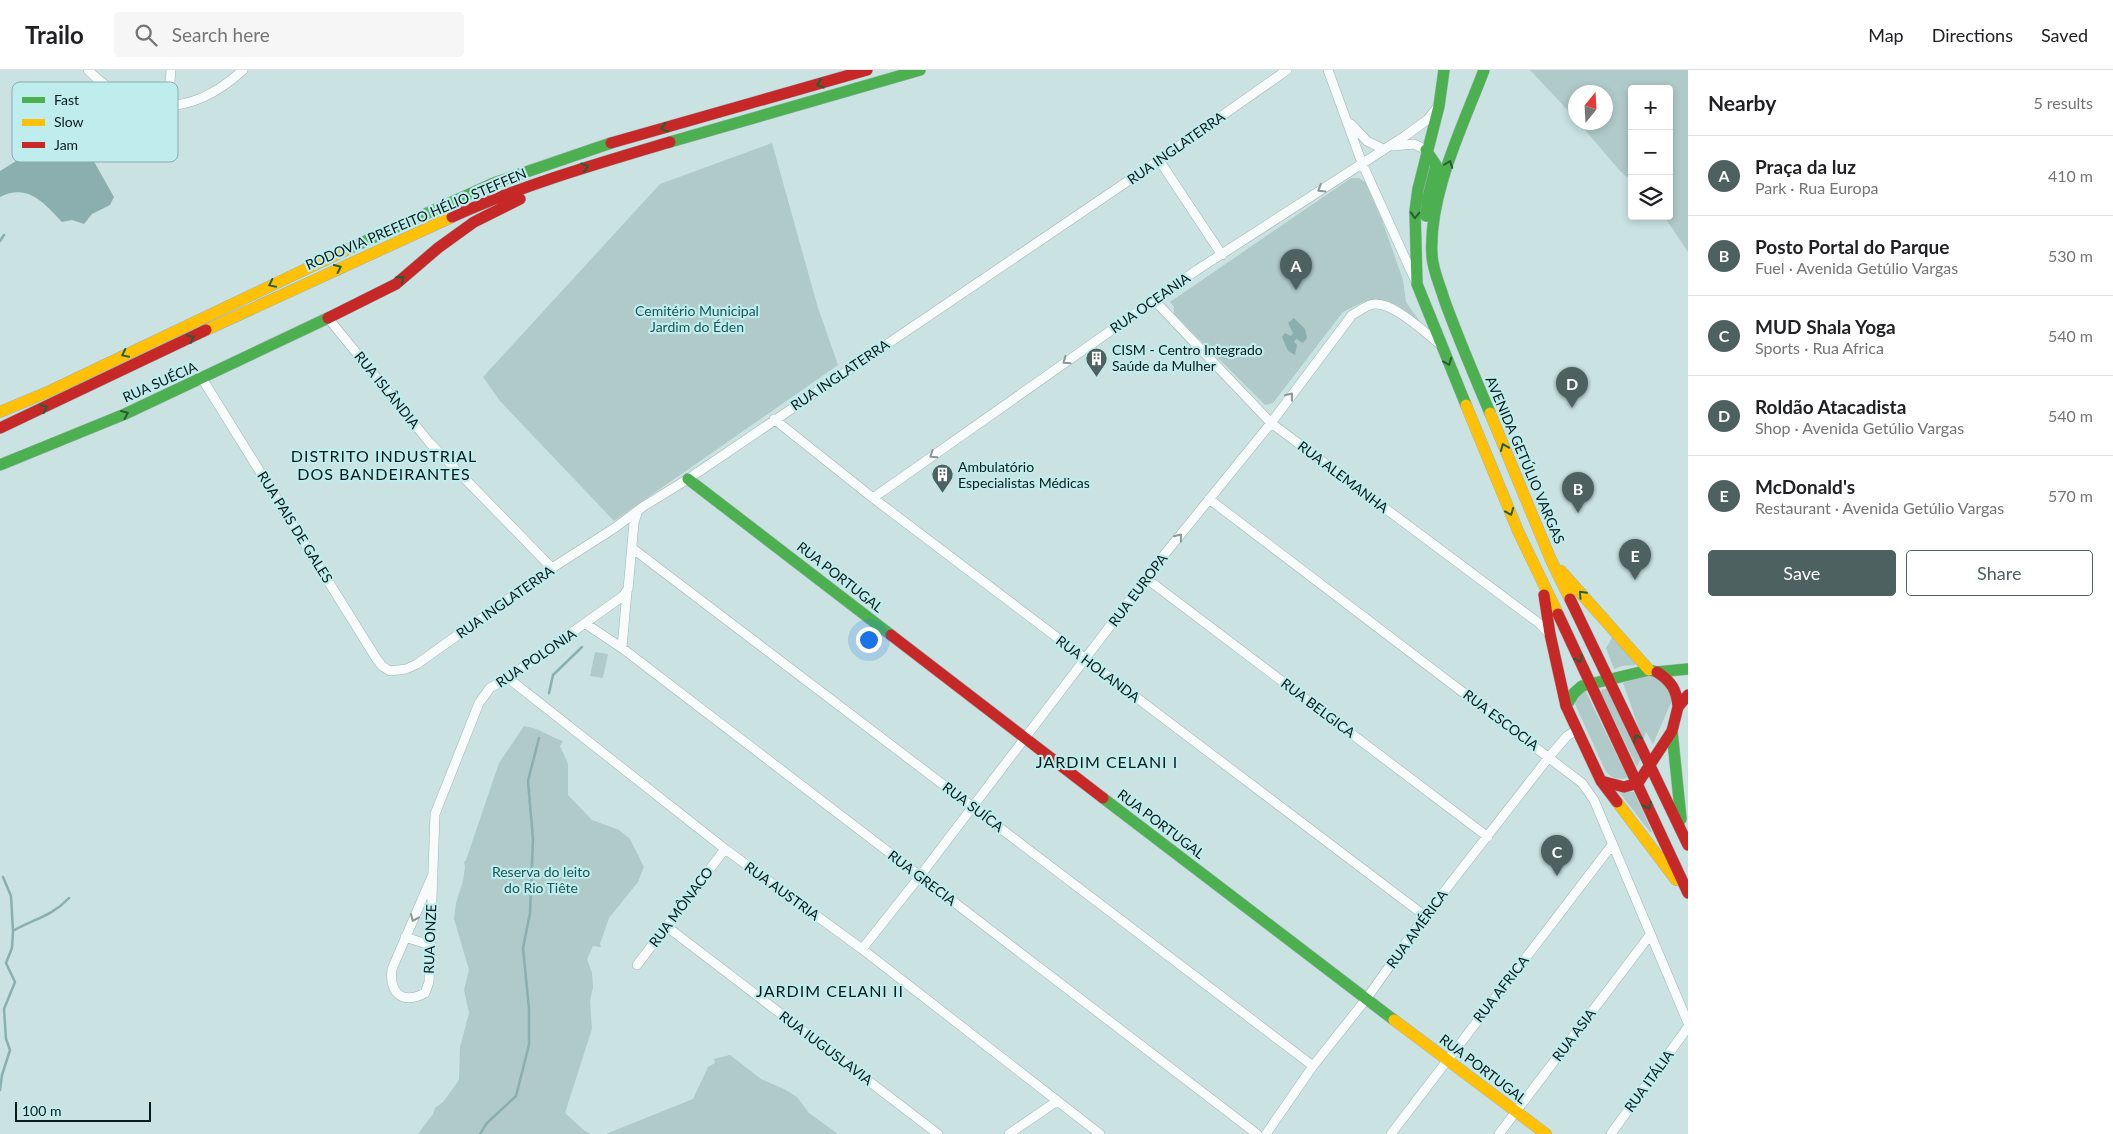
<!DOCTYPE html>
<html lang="en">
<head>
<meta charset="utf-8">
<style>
  :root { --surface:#fff; --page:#f6f6f6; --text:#202124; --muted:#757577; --line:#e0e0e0; --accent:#4d6161 }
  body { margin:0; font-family:Lato,sans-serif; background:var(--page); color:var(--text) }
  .controls { position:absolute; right:15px; top:15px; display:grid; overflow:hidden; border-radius:5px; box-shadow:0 2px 8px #0003 }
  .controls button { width:45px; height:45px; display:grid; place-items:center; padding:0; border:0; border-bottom:1px solid var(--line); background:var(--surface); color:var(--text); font:25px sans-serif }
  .compass { position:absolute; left:1568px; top:15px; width:45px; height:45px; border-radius:50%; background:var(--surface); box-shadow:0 2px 8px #0003; rotate:18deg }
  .scale { position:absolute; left:15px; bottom:12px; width:136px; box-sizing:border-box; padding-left:5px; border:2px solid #0a1b1c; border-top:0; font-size:14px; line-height:18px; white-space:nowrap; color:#0a1b1c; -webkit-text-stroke:4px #bfecec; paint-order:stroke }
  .you { position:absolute; left:868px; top:569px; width:18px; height:18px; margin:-12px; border:4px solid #fff; border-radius:50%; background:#1a73e8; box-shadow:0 0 0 8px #1a73e833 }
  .badge { display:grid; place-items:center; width:32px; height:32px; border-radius:50%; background:var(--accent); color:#fff; font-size:16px; font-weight:700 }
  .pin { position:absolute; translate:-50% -41px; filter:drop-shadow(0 1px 2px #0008) }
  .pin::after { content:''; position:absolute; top:26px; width:18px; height:15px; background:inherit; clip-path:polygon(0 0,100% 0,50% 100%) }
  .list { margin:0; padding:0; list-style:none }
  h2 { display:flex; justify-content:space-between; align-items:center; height:65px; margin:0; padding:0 20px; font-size:21px }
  h2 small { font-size:16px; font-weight:400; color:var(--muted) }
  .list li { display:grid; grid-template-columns:32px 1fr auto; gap:15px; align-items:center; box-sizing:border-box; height:80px; padding:0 20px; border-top:1px solid var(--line) }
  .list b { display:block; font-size:19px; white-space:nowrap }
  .list p { margin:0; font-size:16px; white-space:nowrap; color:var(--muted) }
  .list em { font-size:16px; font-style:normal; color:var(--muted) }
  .actions { display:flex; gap:10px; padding:15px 20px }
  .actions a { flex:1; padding:11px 0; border:1px solid var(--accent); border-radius:5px; text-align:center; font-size:18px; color:var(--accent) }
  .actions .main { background:var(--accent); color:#fff }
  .icon { flex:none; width:28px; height:28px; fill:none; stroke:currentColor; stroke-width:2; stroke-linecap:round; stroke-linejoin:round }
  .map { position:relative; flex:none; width:1688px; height:1064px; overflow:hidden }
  header { display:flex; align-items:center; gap:30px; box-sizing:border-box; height:70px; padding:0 25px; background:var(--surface); border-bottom:1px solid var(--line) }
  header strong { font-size:24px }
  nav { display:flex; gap:28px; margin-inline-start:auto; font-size:18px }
  .search { width:350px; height:45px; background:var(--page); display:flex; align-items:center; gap:12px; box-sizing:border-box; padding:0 18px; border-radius:5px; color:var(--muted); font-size:19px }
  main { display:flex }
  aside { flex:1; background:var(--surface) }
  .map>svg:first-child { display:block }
</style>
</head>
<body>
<header>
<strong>Trailo</strong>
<div class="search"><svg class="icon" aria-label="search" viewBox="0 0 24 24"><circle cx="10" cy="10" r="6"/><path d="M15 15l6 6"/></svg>Search here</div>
<nav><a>Map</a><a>Directions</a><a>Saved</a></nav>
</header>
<main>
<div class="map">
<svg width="1688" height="1064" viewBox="0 0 1688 1064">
  <rect width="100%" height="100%" fill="#cae2e2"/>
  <path fill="#b0c9c9" d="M1530,0h158v182l-24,-36h5v-127h-37v92l-12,-10 -41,-48 27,-1v-30h-30l-1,26z
    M772,73l46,165 20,57 -224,156 -114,-120 -17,-24 177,-193z
    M1351,108h8l6,4 17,38 21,60 3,22 14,20 -20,-14 -10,-5 -13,-3 -14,2 -20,10 -70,91 -8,2 -91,-91v-7l-4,-5z
    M1613,566l23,25 -1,4 -13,1 -8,3 -8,-21z
    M595,582l13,2 -5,24 -13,-2z
    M1646,605c18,4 20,7 27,23l-20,46 -7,-12 -3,8 -20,-57z
    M1603,619h4l34,69 -4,9 -37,-75z
    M1585,620l43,88c-11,2 -16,1 -23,-8l-30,-66 1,-6z
    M524,656c16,2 23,10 39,15l-3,5 8,18v31l24,25 27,10 11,9 14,28 -6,15 -29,36 -9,26 1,3 -8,-1 -6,13 5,14 1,14 -3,14 2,28 -27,84 20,18 6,3h-173l15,-20 2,-6 8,-6 16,-22 1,-33 9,-34 -5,-23 5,-20 -15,-51 2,-16 7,-22 2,-14 -1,-5 2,-2 33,-97z
    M1619,722h15l18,40h-2z
    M730,985l31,24 23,10 13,8 12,16 29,21h-232l87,-35 15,-32 7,-4 -1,-4z"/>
  <path fill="#8bafaf" d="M42,58l2,6 19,2 29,22 22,39 -4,8 -18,9 -8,10 -12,-4 -10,2c-18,-19 -34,-39 -62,-25v-26l29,-18z
    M1294,248l11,11 2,9 -4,5 -7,-4 -2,3 3,3 -2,10 -7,-4 -6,-14 3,-4 6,3 2,-3 -5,-10z"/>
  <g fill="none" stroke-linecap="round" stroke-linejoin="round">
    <path stroke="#8bafaf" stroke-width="2.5" d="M0,171l4,-6
      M549,623l4,-18 29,-28
      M3,807l8,19 2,35
      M0,1020l2,-15 8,-25 -4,-11 -2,-30 11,-27 -9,-19 6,-15 1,-17c20,-12 38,-14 56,-33
      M480,1064l7,-11 29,-27 13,-51v-36l-6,-61 7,-35 3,-74 -5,-58 11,-43"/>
    <defs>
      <path id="street" d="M88,0c49,50 105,46 155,0
        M1328,0l34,93 53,117
        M168,36l3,-36
        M1351,54l16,17 16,8
        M1393,76l21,-2 12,6
        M1159,90l63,95
        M1154,230l117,123 269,201 9,10
        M328,248l101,124 123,126
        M203,310l173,278 6,8 8,5 16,-2 11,-5 135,-96 64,-41 28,-21 44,-27 471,-319 128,-90
        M774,349l99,79 552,418
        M873,428l324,-228 208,-134 22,-16 9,-11
        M1209,429l373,284 12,17 94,223
        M632,478l681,518
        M1147,509l341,258
        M586,554l36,24 635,486
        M622,578l5,-57
        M508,608l217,171 137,100 238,185
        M433,804l-41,95c-3,24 10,36 33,24l4,-11 6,-168 44,-111 11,-15 18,-10 115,-82 5,-7 6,-66 3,-10
        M666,856l272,208
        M405,867l25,8
        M862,879l58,-73 244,-321 107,-132 81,-108c6,-3 12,-8 18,-10 20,-7 55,28 71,40
        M637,895l88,-116
        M1009,1064l48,-33
        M1266,1064l47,-68 54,-68 58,-82 124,-159 18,-21 10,-6
        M1391,1064l221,-289
        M1499,1064l151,-199
        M1611,1064l77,-107"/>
      <path id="fast" d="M1444,0l-5,36 -21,83 -3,22 2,73 49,121
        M1484,0c-21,56 -56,125 -52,186 1,15 8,29 12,43 14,39 30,76 46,114
        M670,72l250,-72
        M1426,80l10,15 -8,32 -2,19
        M348,179l146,-66 117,-40
        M0,395l125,-51 203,-96
        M688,409l203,156
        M1566,636l8,-13 8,-7 67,-16 8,2 31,-3
        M1672,661l9,88
        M1103,728l291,222"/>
      <path id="slow" d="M206,260l246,-113
        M1466,335l52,126 40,83
        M0,342l50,-21 298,-142
        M1490,343l61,147 19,39
        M1561,501l88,99
        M1617,732l59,78
        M1394,950l152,114"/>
      <path id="jam" d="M611,73l256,-73
        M452,147c71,-32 144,-53 218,-75
        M328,248l68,-34 42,-36 36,-26 46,-23
        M0,358l206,-98
        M1544,525l6,39 16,72 35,75 16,21
        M1570,529l118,246
        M1558,544l130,279
        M891,565l212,163
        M1657,602c14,9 20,18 21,35
        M1601,711l23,6 14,-4 34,-52 6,-24 10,-12"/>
    </defs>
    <use href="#street" stroke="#a0b3b3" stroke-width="10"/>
    <use href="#fast" stroke="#a0b3b3" stroke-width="12"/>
    <use href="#slow" stroke="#a0b3b3" stroke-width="12"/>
    <use href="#jam" stroke="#a0b3b3" stroke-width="12"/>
    <use href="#street" stroke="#f7fbfb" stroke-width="9"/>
    <use href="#fast" stroke="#4caf50" stroke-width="11"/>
    <use href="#slow" stroke="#ffc107" stroke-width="11"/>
    <use href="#jam" stroke="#c62828" stroke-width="11"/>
  </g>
  <defs><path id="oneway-chevron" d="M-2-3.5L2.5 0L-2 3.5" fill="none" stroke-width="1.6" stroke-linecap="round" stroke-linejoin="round" transform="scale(1.25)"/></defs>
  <g stroke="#285e33">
    <use href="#oneway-chevron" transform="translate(820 14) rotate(164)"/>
    <use href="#oneway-chevron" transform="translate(664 58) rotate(164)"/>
    <use href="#oneway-chevron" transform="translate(1449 94) rotate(-69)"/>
    <use href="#oneway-chevron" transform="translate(585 97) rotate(-17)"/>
    <use href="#oneway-chevron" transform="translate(1415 145) rotate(92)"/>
    <use href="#oneway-chevron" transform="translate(338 198) rotate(-25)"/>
    <use href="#oneway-chevron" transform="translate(401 209) rotate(-40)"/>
    <use href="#oneway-chevron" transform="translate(272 214) rotate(154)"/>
    <use href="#oneway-chevron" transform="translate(191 268) rotate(-26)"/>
    <use href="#oneway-chevron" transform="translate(125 284) rotate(154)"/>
    <use href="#oneway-chevron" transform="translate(1448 292) rotate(68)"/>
    <use href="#oneway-chevron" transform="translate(44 338) rotate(-25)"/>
    <use href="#oneway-chevron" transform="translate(125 344) rotate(-24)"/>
    <use href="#oneway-chevron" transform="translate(1504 377) rotate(-112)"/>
    <use href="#oneway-chevron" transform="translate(1510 442) rotate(68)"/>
    <use href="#oneway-chevron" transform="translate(1582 524) rotate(-133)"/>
    <use href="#oneway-chevron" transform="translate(1579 589) rotate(64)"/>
    <use href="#oneway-chevron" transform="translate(1637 668) rotate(-116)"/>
    <use href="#oneway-chevron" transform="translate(1648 736) rotate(66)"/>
  </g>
  <g stroke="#8c9697">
    <use href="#oneway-chevron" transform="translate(1321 119) rotate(148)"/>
    <use href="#oneway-chevron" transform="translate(1066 291) rotate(145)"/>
    <use href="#oneway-chevron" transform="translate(1290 326) rotate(-52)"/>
    <use href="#oneway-chevron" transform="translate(933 385) rotate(145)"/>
    <use href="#oneway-chevron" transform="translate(1179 467) rotate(-51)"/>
    <use href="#oneway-chevron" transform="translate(414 848) rotate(113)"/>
  </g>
  <defs>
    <symbol id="building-pin" viewBox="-11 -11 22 30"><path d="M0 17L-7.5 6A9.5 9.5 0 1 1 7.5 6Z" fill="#4d6161" stroke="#bfecec"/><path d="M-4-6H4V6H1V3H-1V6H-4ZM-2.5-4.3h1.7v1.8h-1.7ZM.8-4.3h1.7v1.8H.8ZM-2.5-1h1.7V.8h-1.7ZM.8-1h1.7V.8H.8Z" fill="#fff"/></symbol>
  </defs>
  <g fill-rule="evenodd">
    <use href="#building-pin" x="1084" y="276" width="25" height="34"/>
    <use href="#building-pin" x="930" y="392" width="25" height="34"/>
  </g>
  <g text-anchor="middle" stroke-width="4.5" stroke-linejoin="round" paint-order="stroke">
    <g font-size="14" fill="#0a1b1c" stroke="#bfecec">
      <text transform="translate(1176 78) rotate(-35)" y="5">RUA INGLATERRA</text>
      <text transform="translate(416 149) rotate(-23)" y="5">RODOVIA PREFEITO HÉLIO STEFFEN</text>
      <text transform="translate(1150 233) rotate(-35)" y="5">RUA OCEANIA</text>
      <text transform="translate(840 305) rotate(-34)" y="5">RUA INGLATERRA</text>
      <text transform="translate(160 312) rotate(-24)" y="5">RUA SUÉCIA</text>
      <text transform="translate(387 320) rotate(51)" y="5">RUA ISLÂNDIA</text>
      <text transform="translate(1525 390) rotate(67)" y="5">AVENIDA GETÚLIO VARGAS</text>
      <text transform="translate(1343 407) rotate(37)" y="5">RUA ALEMANHA</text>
      <text transform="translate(295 457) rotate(58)" y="5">RUA PAIS DE GALES</text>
      <text transform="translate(840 507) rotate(38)" y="5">RUA PORTUGAL</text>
      <text transform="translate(1138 520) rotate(-53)" y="5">RUA EUROPA</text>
      <text transform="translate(505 532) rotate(-35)" y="5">RUA INGLATERRA</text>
      <text transform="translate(536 588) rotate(-34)" y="5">RUA POLONIA</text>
      <text transform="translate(1098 599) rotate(37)" y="5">RUA HOLANDA</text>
      <text transform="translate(1318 638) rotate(37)" y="5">RUA BELGICA</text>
      <text transform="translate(1501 650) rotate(37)" y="5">RUA ESCOCIA</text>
      <text transform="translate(973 737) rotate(37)" y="5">RUA SUÍCA</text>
      <text transform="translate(1161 754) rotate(37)" y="5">RUA PORTUGAL</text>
      <text transform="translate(922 808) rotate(37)" y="5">RUA GRECIA</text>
      <text transform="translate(782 821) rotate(36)" y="5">RUA AUSTRIA</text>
      <text transform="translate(681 837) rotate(-53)" y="5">RUA MÔNACO</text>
      <text transform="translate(1417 859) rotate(-54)" y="5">RUA AMÉRICA</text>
      <text transform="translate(430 869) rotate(-88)" y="5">RUA ONZE</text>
      <text transform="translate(1501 919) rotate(-52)" y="5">RUA AFRICA</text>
      <text transform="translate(1574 965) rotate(-53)" y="5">RUA ASIA</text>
      <text transform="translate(826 978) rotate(37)" y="5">RUA IUGUSLAVIA</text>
      <text transform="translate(1483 999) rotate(37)" y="5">RUA PORTUGAL</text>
      <text transform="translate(1649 1011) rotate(-54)" y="5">RUA ITÁLIA</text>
    </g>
    <g font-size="14" fill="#1d5858" stroke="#bfecec">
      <text x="697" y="246">Cemitério Municipal<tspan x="697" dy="16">Jardim do Éden</tspan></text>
      <text x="541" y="807">Reserva do leito<tspan x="541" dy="16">do Rio Tiête</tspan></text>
    </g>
    <g font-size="14" fill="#0a1b1c" stroke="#bfecec" text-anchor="start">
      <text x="1112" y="285">CISM - Centro Integrado<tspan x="1112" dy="16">Saúde da Mulher</tspan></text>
      <text x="958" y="402">Ambulatório<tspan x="958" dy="16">Especialistas Médicas</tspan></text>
    </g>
    <g font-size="16" letter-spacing="1" fill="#0a1b1c" stroke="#bfecec">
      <text x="384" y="392">DISTRITO INDUSTRIAL<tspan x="384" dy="18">DOS BANDEIRANTES</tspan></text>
      <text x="1107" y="698">JARDIM CELANI I</text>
      <text x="830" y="927">JARDIM CELANI II</text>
    </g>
  </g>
  <rect x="12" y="12" width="166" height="80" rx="8" fill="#bfecec" stroke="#89adae" stroke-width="1"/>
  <rect x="22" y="27" width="23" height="6" fill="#4caf50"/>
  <rect x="22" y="49" width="23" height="7" fill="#ffc107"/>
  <rect x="22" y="72" width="23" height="6" fill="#c62828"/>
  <g font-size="14" fill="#0a1b1c">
    <text x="54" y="35">Fast</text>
    <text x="54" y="57">Slow</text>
    <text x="54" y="80">Jam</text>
  </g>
</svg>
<div class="controls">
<button>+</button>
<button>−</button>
<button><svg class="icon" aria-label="layers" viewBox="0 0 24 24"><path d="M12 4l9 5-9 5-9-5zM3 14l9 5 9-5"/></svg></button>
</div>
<svg class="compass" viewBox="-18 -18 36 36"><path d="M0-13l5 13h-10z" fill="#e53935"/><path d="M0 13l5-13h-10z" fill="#757577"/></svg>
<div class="scale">100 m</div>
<div class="you"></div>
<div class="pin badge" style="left:1296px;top:220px">A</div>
<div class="pin badge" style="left:1578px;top:443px">B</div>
<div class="pin badge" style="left:1557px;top:806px">C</div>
<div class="pin badge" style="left:1572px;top:338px">D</div>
<div class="pin badge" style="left:1635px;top:510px">E</div>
</div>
<aside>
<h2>Nearby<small>5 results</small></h2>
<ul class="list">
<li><span class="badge">A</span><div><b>Praça da luz</b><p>Park · Rua Europa</p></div><em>410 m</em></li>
<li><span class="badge">B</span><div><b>Posto Portal do Parque</b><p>Fuel · Avenida Getúlio Vargas</p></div><em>530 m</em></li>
<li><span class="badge">C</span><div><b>MUD Shala Yoga</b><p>Sports · Rua Africa</p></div><em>540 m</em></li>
<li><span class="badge">D</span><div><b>Roldão Atacadista</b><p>Shop · Avenida Getúlio Vargas</p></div><em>540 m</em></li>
<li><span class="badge">E</span><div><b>McDonald's</b><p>Restaurant · Avenida Getúlio Vargas</p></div><em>570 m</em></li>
</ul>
<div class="actions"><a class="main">Save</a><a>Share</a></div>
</aside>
</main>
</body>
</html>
